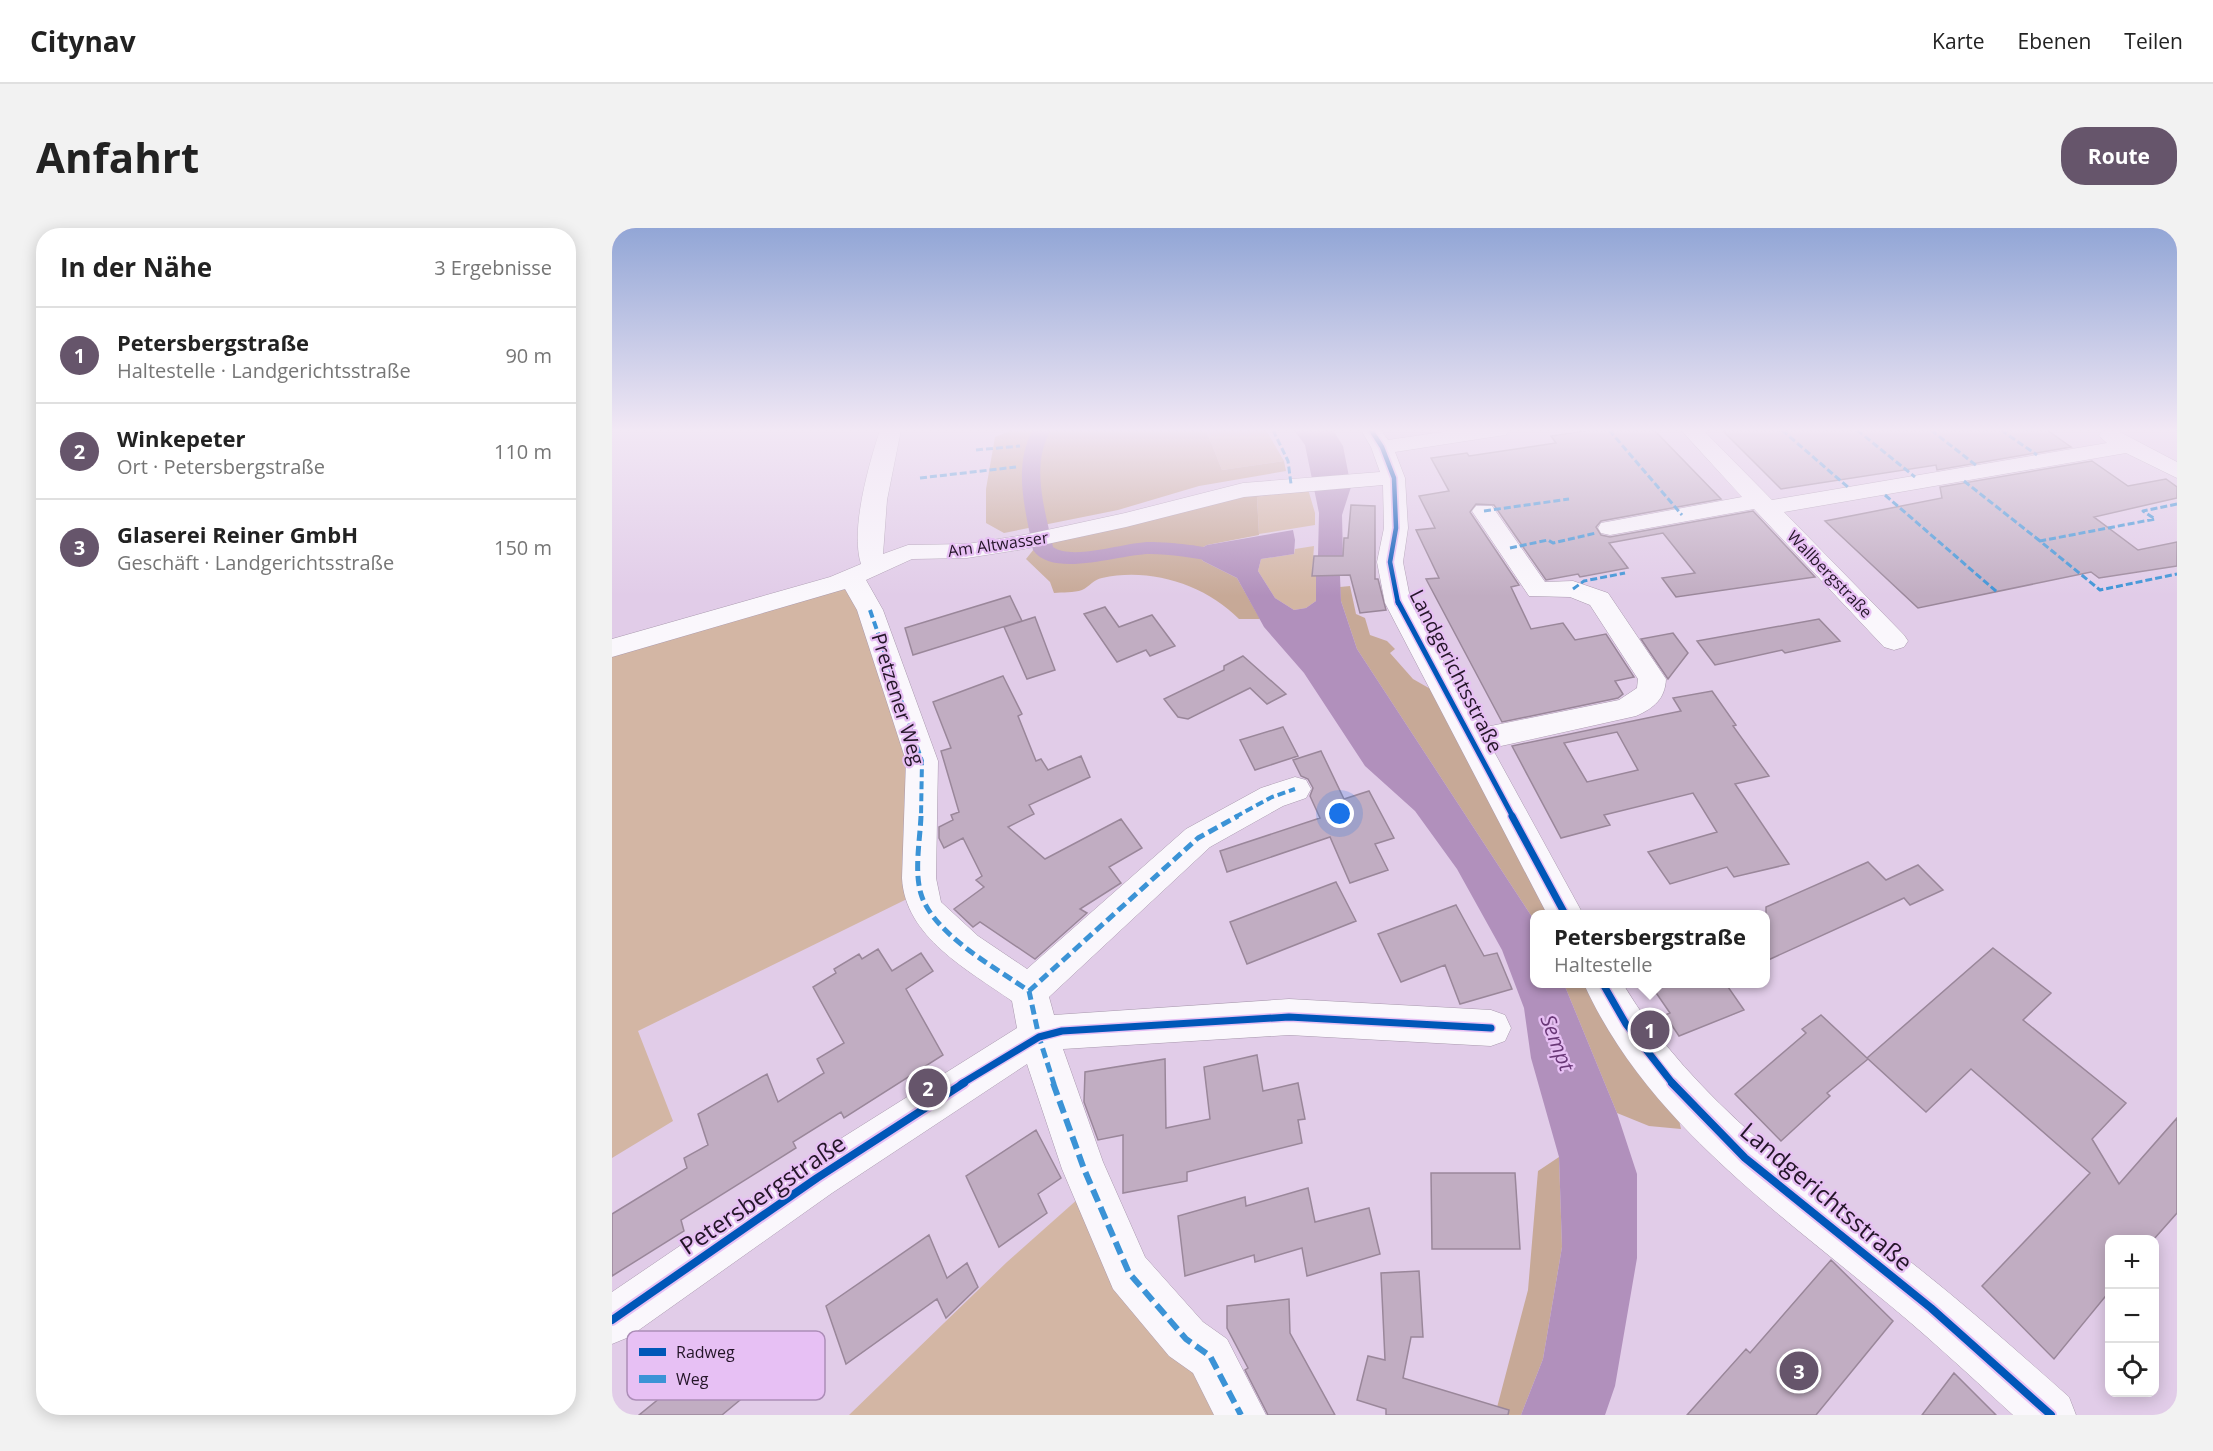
<!DOCTYPE html>
<html lang="de">
<head>
<meta charset="utf-8">
<style>
  :root { --surface:#fff; --page:#f2f2f2; --text:#222; --muted:#767676; --line:#e0e0e0; --accent:#66556b }
  body { margin:0; font-family:"Open Sans",sans-serif; background:var(--page); color:var(--text) }
  .controls { position:absolute; right:18px; bottom:18px; display:grid; overflow:hidden; border-radius:12px; box-shadow:0 3px 15px #0003 }
  .controls button { width:54px; height:54px; display:grid; place-items:center; padding:0; border:0; border-bottom:2px solid var(--line); background:var(--surface); color:var(--text); font:30px sans-serif }
  .you { position:absolute; left:728px; top:586px; width:21px; height:21px; margin:-15px; border:4px solid #fff; border-radius:50%; background:#1a73e8; box-shadow:0 0 0 9px #1a73e833 }
  .badge { display:grid; place-items:center; width:39px; height:39px; border-radius:50%; background:var(--accent); color:#fff; font-size:20px; font-weight:700 }
  .pin { position:absolute; translate:-50% -50%; border:3px solid #fff; box-shadow:0 2px 6px #0006 }
  .popup { position:absolute; left:918px; top:682px; width:240px; height:78px; box-sizing:border-box; display:grid; place-content:center; border-radius:12px; background:var(--surface); filter:drop-shadow(0 2px 4px #0005); font-size:20px; white-space:nowrap; color:var(--muted) }
  .popup b { font-size:22px; color:var(--text) }
  .popup::after { content:''; position:absolute; left:50%; top:100%; margin-left:-12px; border:12px solid transparent; border-top-color:var(--surface) }
  .list { margin:0; padding:0; list-style:none }
  h2 { display:flex; justify-content:space-between; align-items:center; height:78px; margin:0; padding:0 24px; font-size:26px }
  h2 small { font-size:20px; font-weight:400; color:var(--muted) }
  .list li { display:grid; grid-template-columns:39px 1fr auto; gap:18px; align-items:center; box-sizing:border-box; height:96px; padding:0 24px; border-top:2px solid var(--line) }
  .list b { display:block; font-size:22px; white-space:nowrap }
  .list p { margin:0; font-size:20px; white-space:nowrap; color:var(--muted) }
  .list em { font-size:20px; font-style:normal; color:var(--muted) }
  .icon { flex:none; width:33px; height:33px; fill:none; stroke:currentColor; stroke-width:2; stroke-linecap:round; stroke-linejoin:round }
  .map { position:relative; flex:none; width:1565px; height:1187px; overflow:hidden; border-radius:24px }
  header { display:flex; align-items:center; gap:36px; box-sizing:border-box; height:84px; padding:0 30px; background:var(--surface); border-bottom:2px solid var(--line) }
  header strong { font-size:28px }
  nav { display:flex; gap:33px; margin-inline-start:auto; font-size:21px }
  .intro { display:flex; align-items:center; justify-content:space-between; box-sizing:border-box; height:144px; padding:0 36px }
  h1 { margin:0; font-size:42px }
  .button { padding:15px 27px; border-radius:24px; background:var(--accent); color:#fff; font-size:21px; font-weight:700 }
  main { display:flex; gap:36px; padding:0 36px }
  aside { flex:1; background:var(--surface); border-radius:24px; box-shadow:0 3px 15px #0003 }
  .map>svg:first-child { display:block }
</style>
</head>
<body>
<header>
<strong>Citynav</strong>
<nav><a>Karte</a><a>Ebenen</a><a>Teilen</a></nav>
</header>
<div class="intro"><h1>Anfahrt</h1><a class="button">Route</a></div>
<main>
<aside>
<h2>In der Nähe<small>3 Ergebnisse</small></h2>
<ul class="list">
<li><span class="badge">1</span><div><b>Petersbergstraße</b><p>Haltestelle · Landgerichtsstraße</p></div><em>90 m</em></li>
<li><span class="badge">2</span><div><b>Winkepeter</b><p>Ort · Petersbergstraße</p></div><em>110 m</em></li>
<li><span class="badge">3</span><div><b>Glaserei Reiner GmbH</b><p>Geschäft · Landgerichtsstraße</p></div><em>150 m</em></li>
</ul>
</aside>
<div class="map">
<svg width="1565" height="1187" viewBox="0 0 1565 1187">
  <rect width="100%" height="100%" fill="#e1cce8"/>
  <path fill="#d3b6a4" d="M594,202h60l18,31 -62,9z
    M696,261l7,24v12l-56,9 -2,-37z
    M702,318l-2,29 4,1v25l-10,7 -12,2 -19,-12 -17,-27 3,-12 33,-5 1,-5z
    M230,361l9,2 60,158 -2,149 -271,133 35,90 -61,37v-506z
    M467,970l99,151 50,66h-379l158,-153z"/>
  <path fill="#c7a997" d="M400,202h194l16,40 62,-9 2,10 -87,15 -81,24 -114,23 -18,-10v-34l9,-52z
    M679,264l-34,5 2,38 -52,10 -11,6 7,10 34,17 23,41h-21c-34,-35 -90,-52 -137,-41 -8,1 -13,9 -20,12 -8,3 -20,2 -28,3l-4,-11 -24,-23 8,-10 42,-14 171,-40z
    M738,358l6,28 9,4 5,17 17,6 8,8 -5,4 23,26 28,16 24,52 90,167h-21v6l-177,-271 -16,-48 -1,-14z
    M952,756h27l15,28 71,99 4,18 -32,-3 -32,-13z
    M947,929l3,90 -19,112 -22,56h-26l33,-125 10,-119z"/>
  <path fill="#b190bc" d="M682,202h39l10,16 8,41 -9,28 1,44h-17v-3h-8l1,-43 -14,-68z
    M681,302l2,10 -1,14 -33,5 -3,12 17,27 19,12 12,-2 10,-7v-25h24l1,25 16,48 177,271v64h30l53,129 20,61v84l-22,128 -10,29h-84l22,-56 19,-112 -3,-90 -28,-99 -7,-50 -22,-58 -45,-81 -42,-58 -50,-45 -61,-93 -40,-46 -27,-49 -34,-17 -7,-10 11,-6z"/>
  <g fill="none" stroke-linecap="round" stroke-linejoin="round">
    <path fill="#b190bc" fill-rule="evenodd" d="M421,202h18c-21,35 -6,80 2,117 20,14 72,-5 97,-5 20,0 84,5 94,21l-3,4c-11,3 -16,-3 -26,-5 -20,-4 -45,-8 -65,-8 -30,0 -97,25 -117,-4 -7,-38 -21,-84 0,-120z"/>
  </g>
  <path fill="#c1adc2" stroke="#9a879a" stroke-width="1.5" fill-rule="evenodd" d="M981,202h61l67,69 -120,22 -5,6 5,8 9,2 143,-26 62,66 -139,20 -14,-19 33,-5 -32,-40 -54,10 19,25 -48,9 -2,-3 -32,6 -52,-75 -18,-1 -6,8 49,73 -8,2 20,42 32,-6 12,17 31,-6 28,43 -19,4 8,13 -5,4 -116,24 -76,-143 13,-1 -23,-48 19,-2 -16,-32 30,-5 -18,-33 36,-5 2,3 87,-13 -5,-7z
    M1110,202h325l24,17 -134,23 -1,-5 -155,24z
    M1480,233l36,25 38,-7 11,8v11l-83,19 44,33 39,-8v24l-78,12 -8,-6 -173,36 -93,-87 117,-23 -2,-11z
    M739,277l24,1v73h3l8,31 -26,3 -10,-38 -38,1 2,-20h29l1,-18h4z
    M398,368l12,25 -109,34 -8,-27z
    M493,379l14,20 33,-12 23,31 -25,10 -4,-6 -29,12 -33,-48z
    M423,389l20,53 -28,9 -23,-52z
    M1207,391l21,22 -55,12 -3,-3 -67,15 -18,-24z
    M1061,405l15,20 -20,26 -27,-40z
    M631,428l43,38 -19,10 -17,-16 -62,31 -10,-2 -14,-18 60,-29v-4z
    M391,448l19,38 -4,2 18,45 5,-2 7,11 33,-14 9,21 -61,28 5,9 -26,13 37,32 76,-40 21,29 -33,19 12,16 -41,26 7,4 -52,46 -55,-37 -7,5 -19,-18 30,-22 -8,-7 6,-4 -19,-38 -19,10 -5,-10v-11l14,-7 -2,-5 8,-3 -18,-61 10,-3 -18,-46z
    M1100,463l24,34 -3,1 36,50 -34,8 54,80 -55,13 -7,-10 -57,17 -22,-32 69,-20 -24,-39 -89,22 6,10 -49,13 -49,-92 169,-35 -8,-13zM1005,504l21,38 -51,12 -23,-39z
    M671,499l15,29 -43,14 -15,-30z
    M709,523l23,48 25,-8 25,47 -19,6 13,26 -38,13 -20,-46 -103,35 -7,-21 100,-33 -10,-22 3,-8 -5,-9 -7,-3 -8,-16z
    M1256,634l18,18 32,-15 25,25 -33,15 -6,-7 -138,63v-54z
    M724,654l20,39 -109,43 -17,-42z
    M844,677l28,51 13,-3 15,36 -52,15 -15,-39 -44,17 -23,-48z
    M1381,720l58,45 -28,27 103,83 -34,36 27,45 58,-66v95l-23,26h-45v53l-55,67 -72,-73 108,-113 -119,-104 -45,43 -59,-54z
    M266,721l14,22 29,-18 12,18 -27,18 37,66 -99,63 -3,-6 -48,30 3,6 -115,72 3,11 -72,45v-62l75,-46 -3,-10 24,-13 -10,-31 69,-40 11,28 46,-29 -7,-14 27,-16 -31,-56 23,-14 -2,-4 25,-15 3,5z
    M1038,756h76l18,26 -65,26 -14,-21 5,-2z
    M1209,787l47,44 -41,34 3,3 -49,45 -46,-47 71,-61 -4,-4z
    M645,827l6,36 35,-8 7,36 -7,1 4,23 -115,29v9l-64,12v-58l-25,5 -14,-38 1,-30 80,-13 1,69 44,-9 -6,-52z
    M424,902l25,48 -23,16 9,19 -48,34 -33,-71z
    M819,945h84l5,76h-88z
    M696,960l7,34 54,-14 11,46 -73,22 -5,-28 -47,14 -1,-7 -69,21 -7,-60 67,-19 1,9z
    M317,1007l18,43 20,-15 11,24 -32,31 -9,-19 -91,65 -20,-58z
    M1219,1032l62,61 -77,94h-129l59,-66 4,4z
    M807,1043l4,66h-12l-8,41 106,32 -1,5h-122v-6l-29,-9 11,-44 17,4 -4,-87z
    M677,1071l1,34 45,82h-67l-23,-45 3,-2 -21,-40v-22z
    M128,1105l24,47 -42,35h-83z
    M1342,1145l42,42h-74z"/>
  <g fill="none" stroke-linecap="round" stroke-linejoin="round">
    <defs>
      <path id="minor" d="M268,202h21l-14,70 -4,54 25,-9 59,-1 57,-9 101,-22 118,-30 137,-11 -9,-25 -10,-17h20l7,10 68,-10h52l-2,5 -8,1 -103,16 10,26 3,50 -5,34 8,41 70,125 138,-28 18,-12 1,-9 -48,-74 -20,-8 -41,-1 -57,-85 4,-5h16l53,76 28,-1 35,12 58,86c-1,20 -12,29 -30,37l-144,32 91,166h-36l-162,-311 -8,-41 7,-34 -1,-43 -139,12 -118,30 -102,22 -57,9 -55,1 -46,21 17,30 55,151 -2,117 5,24 37,34 49,33 159,-140 75,-41 34,-11 11,3 5,9 -5,9 -23,8 -73,41 -161,150 5,18 235,-16 202,11 14,5 6,13 -6,13 -14,5 -202,-11 -226,14 40,113 42,95 58,65 24,17 39,76h-52l-21,-42 -24,-17 -56,-67 -51,-120 -35,-105 -195,129 -203,144 -17,7v-52l190,-129 215,-135 -5,-27c-44,-31 -107,-64 -110,-123l4,-117 -49,-151 -12,-21 -233,68v-18l218,-62 31,-13c-11,-35 8,-100 19,-134z
        M1069,202h22l69,70 335,-57 -8,-7 3,-5h16l59,31v16l-51,-25 -342,59 120,123 4,6 -4,6 -10,3 -10,-3 -130,-138 -144,26 -9,-2 -3,-5 3,-5 141,-26z
        M972,756h39c71,118 188,199 294,283 52,41 102,86 152,130l7,18h-63c-47,-43 -93,-86 -143,-126 -107,-88 -227,-175 -286,-305z"/>
    </defs>
    <use href="#minor" stroke="#a999ae" stroke-width="1"/>
    <use href="#minor" fill="#faf7fc" fill-rule="evenodd"/>
    <path stroke="#3b93d6" stroke-width="3" stroke-dasharray="7 3" stroke-linecap="butt" d="M661,202l15,31 3,23
      M997,202l73,85
      M1170,202l67,58
      M1245,202l58,47
      M1319,202l46,36
      M1389,202l36,25
      M364,222l44,-4
      M308,250l96,-11
      M1352,253l76,60
      M1273,267l112,97
      M1565,276l-34,7 12,8 -115,22 60,49 77,-16
      M872,283l85,-12
      M898,320l38,-8 5,3 43,-10
      M961,361l11,-8 41,-8"/>
    <path stroke="#3b93d6" stroke-width="4" stroke-dasharray="8 4" stroke-linecap="butt" d="M258,382l52,151 -1,56
      M623,589l37,-20 23,-8"/>
    <path stroke="#3b93d6" stroke-width="5" stroke-dasharray="10 5" stroke-linecap="butt" d="M309,588c-1,24 -7,55 0,78 12,40 75,74 108,97l10,46 15,47
      M417,763l169,-153 40,-22"/>
    <path stroke="#3b93d6" stroke-width="6" stroke-dasharray="13 6" stroke-linecap="butt" d="M441,855l31,86 45,104 57,66 24,17 31,59"/>
    <defs>
      <path id="cycleway-far3" d="M759,202l11,17 12,31 2,50 -6,34 8,41"/>
      <path id="cycleway-far2" d="M786,374l115,215"/>
      <path id="cycleway-far1" d="M900,588l53,98
        M991,756l23,40 47,60
        M349,856l78,-47 23,-6 227,-14 202,11"/>
      <path id="cycleway" d="M1060,855l73,75 186,150 120,107
        M0,1092l205,-142 147,-95"/>
    </defs>
    <use href="#cycleway-far3" stroke="#e7c0f4" stroke-width="8"/>
    <use href="#cycleway-far2" stroke="#e7c0f4" stroke-width="8"/>
    <use href="#cycleway-far1" stroke="#e7c0f4" stroke-width="10"/>
    <use href="#cycleway" stroke="#e7c0f4" stroke-width="12"/>
    <use href="#cycleway-far3" stroke="#0057b8" stroke-width="4.5"/>
    <use href="#cycleway-far2" stroke="#0057b8" stroke-width="5"/>
    <use href="#cycleway-far1" stroke="#0057b8" stroke-width="7"/>
    <use href="#cycleway" stroke="#0057b8" stroke-width="8"/>
  </g>
  <linearGradient id="sky" x2="0" y2="1"><stop stop-color="#92a6d6"/><stop offset="0.55" stop-color="#f2e8f5"/><stop offset="1" stop-color="#f2e8f5" stop-opacity="0"/></linearGradient>
  <rect width="1565" height="368" fill="url(#sky)"/>
  <g text-anchor="middle" stroke-width="4.5" stroke-linejoin="round" paint-order="stroke">
    <g font-size="16" fill="#241528" stroke="#e7c0f4">
      <text transform="translate(386 316) rotate(-8)" y="6">Am Altwasser</text>
      <text transform="translate(1218 346) rotate(46)" y="6">Wallbergstraße</text>
    </g>
    <g font-size="20" fill="#241528" stroke="#e7c0f4">
      <text transform="translate(844 443) rotate(63)" y="7">Landgerichtsstraße</text>
      <text transform="translate(286 471) rotate(73)" y="7">Pretzener Weg</text>
    </g>
    <g font-size="21" font-style="italic" fill="#693777" stroke="#e7c0f4">
      <text transform="translate(945 815) rotate(69)" y="7">Sempt</text>
    </g>
    <g font-size="24" fill="#241528" stroke="#e7c0f4">
      <text transform="translate(151 967) rotate(-34)" y="8">Petersbergstraße</text>
      <text transform="translate(1214 969) rotate(40)" y="8">Landgerichtsstraße</text>
    </g>
  </g>
  <rect x="15" y="1103" width="198" height="69" rx="9" fill="#e7c0f4" stroke="#ac8db7" stroke-width="1.5"/>
  <rect x="27" y="1120" width="27" height="8" fill="#0057b8"/>
  <rect x="27" y="1147" width="27" height="8" fill="#3b93d6"/>
  <g font-size="16" fill="#241528">
    <text x="64" y="1130">Radweg</text>
    <text x="64" y="1157">Weg</text>
  </g>
</svg>
<div class="controls">
<button>+</button>
<button>−</button>
<button><svg class="icon" aria-label="locate" viewBox="0 0 24 24"><circle cx="12" cy="12" r="6"/><path d="M12 2v4M12 18v4M2 12h4M18 12h4"/></svg></button>
</div>
<div class="you"></div>
<div class="pin badge" style="left:1038px;top:802px">1</div>
<div class="popup"><b>Petersbergstraße</b>Haltestelle</div>
<div class="pin badge" style="left:316px;top:860px">2</div>
<div class="pin badge" style="left:1187px;top:1143px">3</div>
</div>
</main>
</body>
</html>
